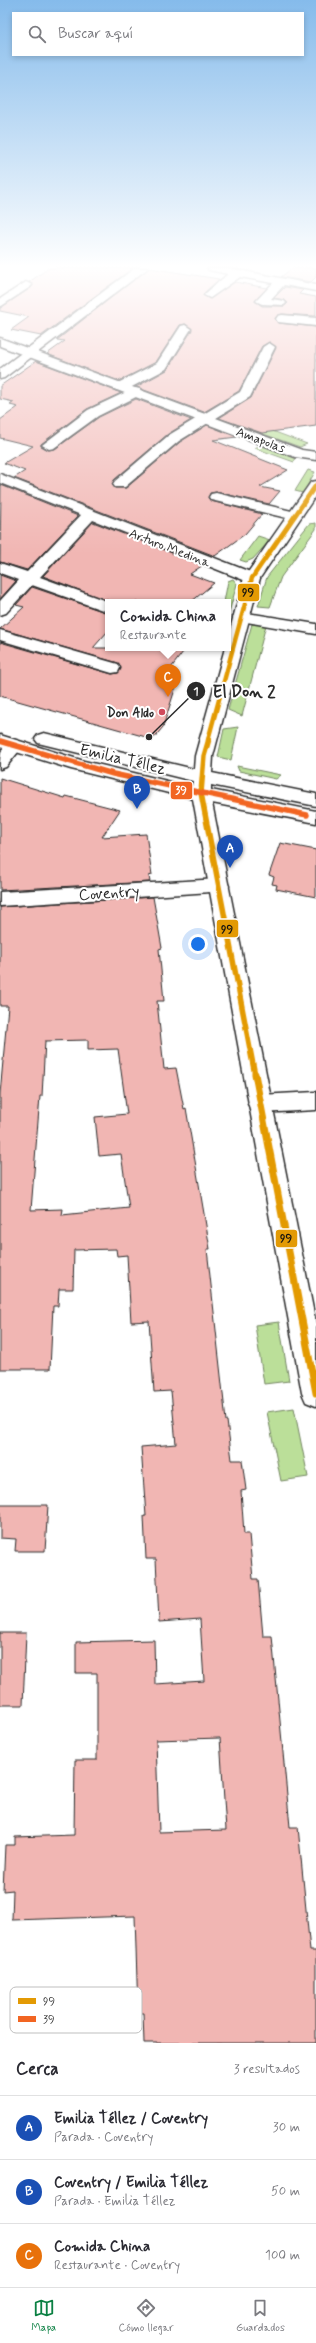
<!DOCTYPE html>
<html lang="es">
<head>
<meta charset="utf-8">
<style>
  :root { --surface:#fff; --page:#f2f2f3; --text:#2b2b33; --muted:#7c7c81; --line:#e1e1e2; --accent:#0b8043 }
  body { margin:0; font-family:Mynerve,sans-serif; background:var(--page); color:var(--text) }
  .you { position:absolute; left:198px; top:944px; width:14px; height:14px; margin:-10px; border:3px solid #fff; border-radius:50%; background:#1a73e8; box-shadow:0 0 0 6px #1a73e833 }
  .badge { display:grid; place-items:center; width:26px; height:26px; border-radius:50%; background:var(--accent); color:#fff; font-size:13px; font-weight:700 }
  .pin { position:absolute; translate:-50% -33px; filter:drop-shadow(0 1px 2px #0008) }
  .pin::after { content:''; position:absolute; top:21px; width:14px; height:12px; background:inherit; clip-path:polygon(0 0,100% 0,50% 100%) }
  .popup { position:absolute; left:105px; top:599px; width:126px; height:52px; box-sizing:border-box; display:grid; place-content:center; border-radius:0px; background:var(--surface); filter:drop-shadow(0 1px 3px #0005); font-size:13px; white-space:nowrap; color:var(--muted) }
  .popup b { font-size:15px; color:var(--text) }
  .popup::after { content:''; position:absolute; left:50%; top:100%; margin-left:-8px; border:8px solid transparent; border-top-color:var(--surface) }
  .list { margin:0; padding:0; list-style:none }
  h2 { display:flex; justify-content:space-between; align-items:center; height:52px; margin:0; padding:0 16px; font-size:17px }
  h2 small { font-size:13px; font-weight:400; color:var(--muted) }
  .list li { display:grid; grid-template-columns:26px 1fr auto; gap:12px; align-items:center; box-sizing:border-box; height:64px; padding:0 16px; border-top:1px solid var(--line) }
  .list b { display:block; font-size:15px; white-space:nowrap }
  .list p { margin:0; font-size:13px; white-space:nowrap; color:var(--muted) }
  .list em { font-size:13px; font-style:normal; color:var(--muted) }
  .icon { flex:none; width:22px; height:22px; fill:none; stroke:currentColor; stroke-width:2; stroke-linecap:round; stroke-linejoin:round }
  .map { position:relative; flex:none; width:316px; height:2043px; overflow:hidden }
  .search { position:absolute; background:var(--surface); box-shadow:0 2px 6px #0003; left:12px; right:12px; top:12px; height:44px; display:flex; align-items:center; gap:10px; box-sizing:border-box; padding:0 14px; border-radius:0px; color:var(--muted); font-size:15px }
  .sheet { height:244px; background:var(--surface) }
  nav { display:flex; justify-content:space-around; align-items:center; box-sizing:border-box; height:56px; border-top:1px solid var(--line); background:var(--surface); font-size:11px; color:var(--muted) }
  nav a { display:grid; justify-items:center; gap:2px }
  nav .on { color:var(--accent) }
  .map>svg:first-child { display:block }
</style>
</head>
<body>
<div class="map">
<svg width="316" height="2043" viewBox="0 0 316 2043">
  <rect width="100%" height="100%" fill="#fff"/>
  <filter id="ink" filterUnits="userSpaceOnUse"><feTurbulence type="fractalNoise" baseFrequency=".025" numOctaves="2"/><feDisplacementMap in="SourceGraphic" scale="8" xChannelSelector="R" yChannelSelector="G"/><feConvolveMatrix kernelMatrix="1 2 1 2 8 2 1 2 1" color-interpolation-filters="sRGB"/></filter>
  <g filter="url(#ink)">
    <path fill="#bbdf99" stroke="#738562" d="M235,417l72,27 -7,3 -73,-26z
      M260,445l36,13 -2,4 -39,-14z
      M308,470l7,2 -12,21 -8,-2z
      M316,523v6l-35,48 -11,30 -12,-1 9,-29 42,-53z
      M258,536l12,4 -17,19 -7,3 -6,-2z
      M233,579l4,5 -9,32v-14h-4l4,-21z
      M252,624l14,1 -24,91 -14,-6z
      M238,727l-7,33 -13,-3 6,-28z
      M237,766l44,9 -5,4 -37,-8z
      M279,1322l10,59 -25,3 -9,-59z
      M294,1408l14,69 -27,4 -14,-69z"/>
    <path fill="#f1b6b3" stroke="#2b2b2b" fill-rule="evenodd" d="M49,268h84l-92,68 -30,-6 18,-13 -29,-6v-3l31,-20 2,-3 -4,-3z
      M149,268l70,11 -16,15 6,5 26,-17 32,6 -12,13 7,5h23l3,-3 -3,-3 -11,-2 11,-11 18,3 -4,4 17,3v19l-34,-2 -7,4 3,5 38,4v99l-54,7 -43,-15 32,-20 25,-50 -6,-6 -8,4 -23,45 -35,21 -68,-25 31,-17 25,-40 -6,-6 -6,1 -24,37 -37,19 -72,-27 18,-13 -8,-1z
      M292,268h24v9l-5,5 -30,-5z
      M36,361l85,32 -34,16 -46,35v2l7,4 7,-1 44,-32 37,-18 55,21 -23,14 -54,46 -2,5 3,3h11l54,-46 27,-17 30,12 -24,3 75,30 -28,17 20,4 -11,13 -53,-12 -6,1 -2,5 3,3 51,13 -17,20 -30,22 -201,-78 11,-7 -21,-8 29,-17 -33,-8v-18l18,-13 -8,-2 4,-3 -14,-3v-13z
      M1,485l77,31 -51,54 -27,-8z
      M93,522l110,43 -13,9 24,9 -23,19h-81l-67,-26z
      M0,575l16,6 -16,18z
      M32,587l76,26v18l-15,17h93l-18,24 4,1 -6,8 11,2 -14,44 -10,12 -153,-43v-54l112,32 6,-1 3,-4 -3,-6 -118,-34 24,-22 -8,-2z
      M0,778l65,20 1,-2 54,14 -18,27 44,-3 6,41 -3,1 1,6 -150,8z
      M280,843l36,7v47l-40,-8 1,-4 -5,-1 2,-7 -5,-2z
      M153,897l9,51 -3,1 5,52h-7l7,68 12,-1 8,41 2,-1 24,141h-3l19,172h1l5,39h10l4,30 -5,1 3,43h5l4,45h5l5,57h9l18,191h8l12,124h6v92h-172l-1,-30h-5l-3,-97 -123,4 1,-30 -10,1 2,-46h10v-8l59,-2 1,-75h22v-87h-21v-31l78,-2 1,44 49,-3 -4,-62 -41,3 -3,-63h-10l-2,-43h2l-5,-69 35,-3 -5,-53 -17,1 -5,-71 -18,1 -4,-67 -10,1 -1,-7 -42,1 -1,39h-14l-1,17h-5l-3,63h-50v-275l8,-88h-8v-99zM88,1040v10l30,-1 9,65 -32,3 4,39 22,-2 8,54 -67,7 1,-6 -32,1 9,-114h2l3,-55zM220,1738l6,92 -67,2 -3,-92z
      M0,1505h48l-3,46h-30l1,-12 -16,-1z
      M0,1633h26l-3,72h-23z"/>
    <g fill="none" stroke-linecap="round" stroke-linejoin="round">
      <defs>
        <path id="street" d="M135,268h13l-144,110 -4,1v-10z
          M207,268h21l88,17v6l-32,-6 -13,14 13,2 2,2 -2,2 -22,-1 -6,-3 17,-18 -33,-6 -30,21 -6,-3 2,-2 22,-19 -19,-4z
          M26,282l6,3 -2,2 -30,20v-8z
          M282,315l34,3v8l-38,-4 -2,-3 2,-3z
          M185,325l6,4 -25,40 -40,21h-10l-1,-3 1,-3 41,-21 24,-37z
          M269,343l6,4 -25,50 -71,44 -54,46h-10l-2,-3 2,-3 54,-46 71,-43 23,-45z
          M135,388l5,1 1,3 -1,3 -42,21 -44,32 -5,1 -7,-4 46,-35z
          M0,474l258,101 2,3 -2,3h-12l-153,-61 -53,57 69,25 -1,10 -76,-27 -26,28 -6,2v-14l19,-21 -19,-7v-10l27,9 54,-57 -81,-32z
          M216,493l84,20 2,3 -7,4 -84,-20 -2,-3 2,-3z
          M241,612l75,12v10l-81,-14 -2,-3 2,-3z
          M0,630l118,34 2,4 -2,4 -6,1 -112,-33z
          M14,740l6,2 3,4 -17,21 -6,2c0,-13 0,-25 14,-29z
          M219,879l7,2 3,5 -3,5 -226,15v-14z
          M316,1092v18l-56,3 -8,-2 -4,-7 4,-7 8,-2z"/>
        <path id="secondary" d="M0,338l302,112 14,2v8l-21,-3 -295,-111z
          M316,481v14l-56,83 -47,178 -1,17 104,21v12l-105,-21v5l105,21v12l-104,-20 104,521v82l-10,-4 -4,-9 -109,-594 -122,-30 -71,-22v-12l84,26 108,26 1,-6 -155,-38 -3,-4 3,-4 6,-2 150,36 1,-13 30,-108h3v-11l16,-59 67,-96z"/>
      </defs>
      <use href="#street" stroke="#2b2b2b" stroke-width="3"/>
      <use href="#secondary" stroke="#2b2b2b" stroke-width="3"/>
      <use href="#street" fill="#fff" fill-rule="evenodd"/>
      <use href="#secondary" fill="#fff" fill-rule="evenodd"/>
      <defs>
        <path id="bus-1-far2" d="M208,740l44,-162 64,-93"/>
        <path id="bus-1-far1" d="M209,739l-5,17 -3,37 54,282"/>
        <path id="bus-1" d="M255,1074l61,319"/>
        <path id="bus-2" d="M0,741l113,33 194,41"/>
      </defs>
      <use href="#bus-1-far2" stroke="#fff" stroke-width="6"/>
      <use href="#bus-1-far1" stroke="#fff" stroke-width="8"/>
      <use href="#bus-1" stroke="#fff" stroke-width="10"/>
      <use href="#bus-2" stroke="#fff" stroke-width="8"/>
      <use href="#bus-1-far2" stroke="#e39a04" stroke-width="4.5"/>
      <use href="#bus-1-far1" stroke="#e39a04" stroke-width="5.5"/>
      <use href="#bus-1" stroke="#e39a04" stroke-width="7"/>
      <use href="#bus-2" stroke="#f26522" stroke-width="5.5"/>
    </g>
  </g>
  <linearGradient id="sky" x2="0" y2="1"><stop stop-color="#85bbeb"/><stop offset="0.48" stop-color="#fff"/><stop offset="1" stop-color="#fff" stop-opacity="0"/></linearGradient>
  <rect width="316" height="554" fill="url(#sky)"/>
  <circle fill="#d1495b" stroke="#fff" stroke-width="1.5" cx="162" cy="712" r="4"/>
  <g text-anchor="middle" stroke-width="4" stroke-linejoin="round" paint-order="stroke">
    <g font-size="13" fill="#2b2b2b" stroke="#fff">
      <text transform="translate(261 439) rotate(20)" y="5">Amapolas</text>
      <text transform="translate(170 547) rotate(21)" y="5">Arturo Medina</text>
    </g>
    <g font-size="13" font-weight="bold" fill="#2b2b2b" stroke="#fff" text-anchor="end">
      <text x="154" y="717">Don Aldo</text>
    </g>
    <g font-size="16" fill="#2b2b2b" stroke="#fff">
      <text transform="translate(123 758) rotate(13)" y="6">Emilia Téllez</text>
      <text transform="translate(109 892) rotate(-4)" y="6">Coventry</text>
    </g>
  </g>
  <rect x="10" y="1987" width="132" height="46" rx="6" fill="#fff" stroke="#bfbfbf" stroke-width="1"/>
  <rect x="18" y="1998" width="18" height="6" fill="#e39a04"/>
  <rect x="18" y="2016" width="18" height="6" fill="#f26522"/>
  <g font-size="11" fill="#2b2b2b">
    <text x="43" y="2005">99</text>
    <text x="43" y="2023">39</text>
  </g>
  <path fill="none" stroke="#2b2b2b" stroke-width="1.5" d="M149 737L196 691"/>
  <g fill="#2b2b2b" stroke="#fff" stroke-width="1.5">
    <circle cx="149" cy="737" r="4"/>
    <circle cx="196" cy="691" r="10"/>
  </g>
  <g font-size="12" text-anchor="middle" font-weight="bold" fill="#fff">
    <text x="196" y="695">1</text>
  </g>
  <g font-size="17" text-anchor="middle" font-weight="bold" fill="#2b2b2b" stroke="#fff" stroke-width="4" stroke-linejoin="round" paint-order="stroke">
    <text x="244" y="697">El Don 2</text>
  </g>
  <g stroke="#fff" stroke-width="1.5">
    <rect x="237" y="583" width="23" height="19" rx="4" fill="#e39a04"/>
    <rect x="170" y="781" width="23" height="19" rx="4" fill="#f26522"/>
    <rect x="216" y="919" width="23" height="19" rx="4" fill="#e39a04"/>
    <rect x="275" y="1229" width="23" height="19" rx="4" fill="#e39a04"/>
  </g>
  <g font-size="11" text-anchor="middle" font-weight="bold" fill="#fff">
    <text x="181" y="794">39</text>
  </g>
  <g font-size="11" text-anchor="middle" font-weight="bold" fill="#111">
    <text x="248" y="596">99</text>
    <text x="227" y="933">99</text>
    <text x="286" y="1242">99</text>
  </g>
</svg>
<div class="you"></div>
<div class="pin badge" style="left:230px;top:868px;background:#1a4fb4">A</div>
<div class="pin badge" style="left:137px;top:809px;background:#1a4fb4">B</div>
<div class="pin badge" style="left:168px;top:697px;background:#e8710a">C</div>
<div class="popup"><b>Comida China</b>Restaurante</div>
<div class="search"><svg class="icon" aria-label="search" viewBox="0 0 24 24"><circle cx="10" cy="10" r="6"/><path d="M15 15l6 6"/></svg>Buscar aquí</div>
</div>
<section class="sheet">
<h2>Cerca<small>3 resultados</small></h2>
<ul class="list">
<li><span class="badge" style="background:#1a4fb4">A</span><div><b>Emilia Téllez / Coventry</b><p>Parada · Coventry</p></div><em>30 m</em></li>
<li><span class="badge" style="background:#1a4fb4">B</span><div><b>Coventry / Emilia Téllez</b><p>Parada · Emilia Téllez</p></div><em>50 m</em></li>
<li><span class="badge" style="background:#e8710a">C</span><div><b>Comida China</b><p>Restaurante · Coventry</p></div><em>100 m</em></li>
</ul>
</section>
<nav>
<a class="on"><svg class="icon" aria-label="map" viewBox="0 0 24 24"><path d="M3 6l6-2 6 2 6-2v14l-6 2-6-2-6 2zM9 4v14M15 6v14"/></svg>Mapa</a>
<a><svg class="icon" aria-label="directions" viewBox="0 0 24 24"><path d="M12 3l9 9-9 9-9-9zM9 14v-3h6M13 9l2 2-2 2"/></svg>Cómo llegar</a>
<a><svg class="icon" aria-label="saved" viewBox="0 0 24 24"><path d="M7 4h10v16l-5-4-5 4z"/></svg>Guardados</a>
</nav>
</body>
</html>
